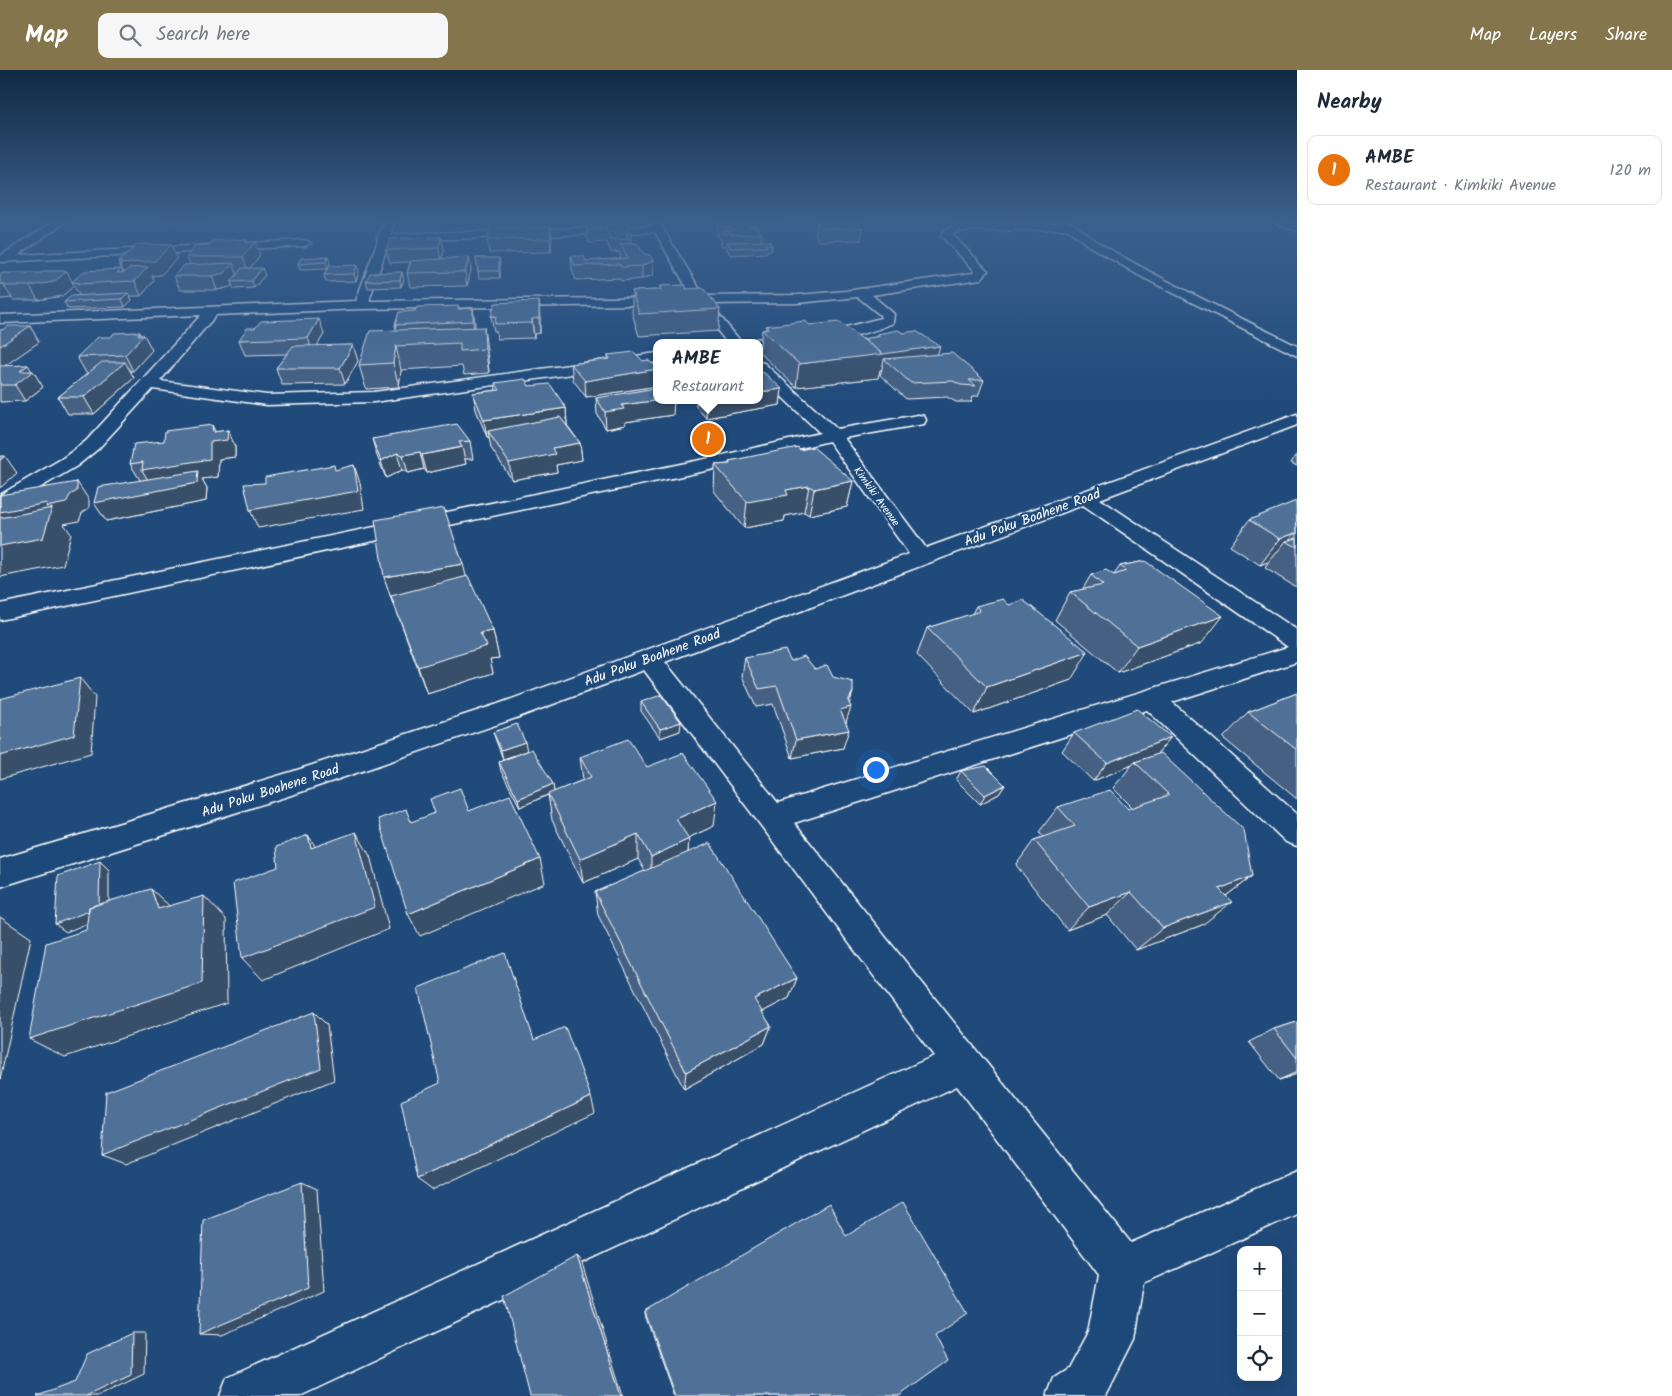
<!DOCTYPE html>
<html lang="en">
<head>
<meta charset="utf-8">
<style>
  :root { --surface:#fff; --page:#f6f6f7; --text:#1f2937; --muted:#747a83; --line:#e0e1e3; --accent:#84754c }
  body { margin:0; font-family:Kalam,sans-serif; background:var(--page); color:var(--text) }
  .controls { position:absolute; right:15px; bottom:15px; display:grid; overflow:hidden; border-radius:10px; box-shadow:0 5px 20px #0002 }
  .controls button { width:45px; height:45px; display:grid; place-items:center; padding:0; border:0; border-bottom:1px solid var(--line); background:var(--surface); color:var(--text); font:25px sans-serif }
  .you { position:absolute; left:875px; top:699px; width:18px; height:18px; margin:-12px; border:4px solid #fff; border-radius:50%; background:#1a73e8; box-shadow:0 0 0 8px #1a73e833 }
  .badge { display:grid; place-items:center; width:32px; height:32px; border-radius:50%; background:var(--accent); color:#fff; font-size:16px; font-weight:700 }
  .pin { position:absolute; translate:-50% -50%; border:2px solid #fff; box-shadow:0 1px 5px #0006 }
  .popup { position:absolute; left:653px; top:269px; width:110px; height:65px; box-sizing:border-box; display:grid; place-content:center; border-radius:10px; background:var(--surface); filter:drop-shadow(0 1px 4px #0005); font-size:16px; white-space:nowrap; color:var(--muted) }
  .popup b { font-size:19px; color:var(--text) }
  .popup::after { content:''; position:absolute; left:50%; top:100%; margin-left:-10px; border:10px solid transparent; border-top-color:var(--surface) }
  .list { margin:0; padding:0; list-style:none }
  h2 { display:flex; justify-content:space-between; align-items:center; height:65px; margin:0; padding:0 20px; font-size:21px }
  h2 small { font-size:16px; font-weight:400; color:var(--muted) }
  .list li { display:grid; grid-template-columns:32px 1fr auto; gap:15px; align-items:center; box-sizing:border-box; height:70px; margin:0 10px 10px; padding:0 10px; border:1px solid var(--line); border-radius:10px }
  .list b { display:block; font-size:19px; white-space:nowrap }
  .list p { margin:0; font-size:16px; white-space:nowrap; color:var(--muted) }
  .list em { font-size:16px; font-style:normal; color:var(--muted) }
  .icon { flex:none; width:28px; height:28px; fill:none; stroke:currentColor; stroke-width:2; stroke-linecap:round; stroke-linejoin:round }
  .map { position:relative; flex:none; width:1297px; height:1326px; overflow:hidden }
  header { display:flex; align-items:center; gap:30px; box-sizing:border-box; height:70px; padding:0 25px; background:var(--accent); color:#fff }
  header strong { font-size:24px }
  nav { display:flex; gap:28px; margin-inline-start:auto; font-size:18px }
  .search { width:350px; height:45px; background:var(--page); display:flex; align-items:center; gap:12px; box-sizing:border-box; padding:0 18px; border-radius:10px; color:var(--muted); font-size:19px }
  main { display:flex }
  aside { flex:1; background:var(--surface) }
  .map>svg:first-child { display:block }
</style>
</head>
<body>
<header>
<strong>Map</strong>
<div class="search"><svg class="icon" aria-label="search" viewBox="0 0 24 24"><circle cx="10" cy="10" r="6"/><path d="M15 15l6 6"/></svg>Search here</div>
<nav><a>Map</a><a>Layers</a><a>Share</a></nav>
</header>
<main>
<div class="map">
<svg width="1297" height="1326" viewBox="0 0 1297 1326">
  <rect width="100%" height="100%" fill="#1f4a7a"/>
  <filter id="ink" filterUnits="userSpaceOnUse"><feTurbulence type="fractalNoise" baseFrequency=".02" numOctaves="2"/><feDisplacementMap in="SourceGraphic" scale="10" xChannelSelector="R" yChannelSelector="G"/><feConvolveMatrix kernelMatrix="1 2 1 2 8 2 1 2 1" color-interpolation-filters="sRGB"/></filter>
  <g filter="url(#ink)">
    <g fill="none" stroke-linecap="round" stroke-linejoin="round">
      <defs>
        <path id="minor" d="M56,150h12l-50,35 287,-15 6,3 -6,3 -305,16v-6z
          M386,150l9,1 -4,13 261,-8 -2,-6h10l3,9 41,67 94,-1 47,-4 128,-18 2,-2 -34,-35 3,-6 15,-5 100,-2 -2,-3c19,0 27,14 42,23 64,38 132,70 198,103v10l-157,-80 -51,-30 -22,-17 -107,2 -8,3 36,37 -7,8 -109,16 22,19 -1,9c-40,19 -90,18 -134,24v-4h-10l7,-4 90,-12 35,-9 -1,-3 -22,-18 -60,6 -88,1 32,39h-15l-30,-39 -336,5 -145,6 -56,66 107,14 107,-3 283,-39v9l-283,40 -107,3 -114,-16 -55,60 -21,17 -70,41 -7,2v-14l63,-37 23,-17 115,-126 -201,8v-8l356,-14 22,-61 -1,-2zM655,162l37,65 -323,4 20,-60z
          M1275,150h10l12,5v6l-19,-6z
          M759,292l5,1 73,66 81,-14 6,1 2,4 -2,4 -80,14 82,110 371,-134v11l-197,74 197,131v32l-125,40 125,112v32l-11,-4 -139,-132 -353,113 337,420 166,-72v43l-153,69 -9,56 -29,57h-59l7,-18 14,-9 20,-37 11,-57 -142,-189 -657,310h-80l7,-18 707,-322 -290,-386 -128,48 -215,74 -301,95v-28l291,-87 207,-68 411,-150 -80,-113 -119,29 -710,150v-16l710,-146 110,-25 -61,-58zM1083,435l205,142 -510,156 -113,-141z"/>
      </defs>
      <use href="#minor" stroke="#fff" stroke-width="3"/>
      <use href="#minor" fill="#1f4a7a" fill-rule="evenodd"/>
    </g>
    <path fill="#456182" stroke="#fff" d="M166,150h49l-1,1 -47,1z
      M720,150l38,6v2l4,6 -1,7 11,4 -1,6h-4l-1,2 -36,2 -3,-6v-3h-6v-7l-2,-1 -2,-3 1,-12 2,-1z
      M763,150h33v1l-32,1z
      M817,152l46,6 -2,12 -42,1 -4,-7z
      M551,156l1,12 -1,14 -62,1 -2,-13z
      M587,156l44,7v10l22,18v14l-11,4 -21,2 -2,-3 -43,2 -4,-10 -1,-14 15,5 35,-2 -1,-2v-5l-9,1 -4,-11 -18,1 -2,-5z
      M441,167l3,13 -2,9 27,-2 2,13 -4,16 -57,1 -3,-14 3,-11 -20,1 -4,-13z
      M247,172l13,13 -10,13 15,7 -11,13 -20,1 -2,-4 -2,2 -13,3h-37l-6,-14 16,-12 -3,-7z
      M177,188l-16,17 -9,1 2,5 -13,15h-11l2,4 -7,7 -57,2 -4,-7 15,-7 -5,-9 -12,10 -24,4h-25l-1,-2 -12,1v-25l73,8 50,-10 -5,-10z
      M301,188l29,5 -1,3 30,6 -3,9 -30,1 -2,-7 3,-6 -27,1 -2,-6z
      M476,188h23l1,20h-21z
      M404,209l-3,8 -33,1 -2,-7z
      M660,216l26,3 34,20 -2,22 -79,5 -7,-23v-22l28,-1z
      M473,238l2,19 12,23 2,23 -25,2 -2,-9 -61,4 -2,17 -33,2 -7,-24 37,-35 -1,-5 64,-16z
      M491,246h49v17l-6,1v4l-37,1 -1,-8h-2z
      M810,255l53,14 13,-2 1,-3 60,20 47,26 -6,16h-5l-2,6h-15l-9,-5 -41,2 -26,-24 2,-6 -2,1 -2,8 -82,9 -37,-35 3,-22 4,-1v-3z
      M30,256l9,16 -35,24 24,-1 3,6h2l10,16 -18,14 -25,1v-72z
      M324,264l-7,12 36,-1 5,16 -13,23 -63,1 -6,-17 11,-14 -42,1 -6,-15z
      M141,265h3l8,15 -19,21h-3l4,7 -40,36h-26l-10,-17 30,-24h-2l-9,-16z
      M608,285l35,6 14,6v19l-71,11 -13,-17 -2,-16 37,-5z
      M495,313l34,3 37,22 1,17 13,18 2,17 -26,5 1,7 -45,8 -21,-32 -2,-11h-2l-11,-27 -3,-17 23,-3z
      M782,319l-2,16 -74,13 -10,-11v-7h63z
      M596,328l77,17 -48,7v3l-19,4 -9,-15z
      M228,360l7,17v10l-16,2 -1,18 -16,2 5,9 -1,13 -100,20 34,-41 -10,-16 34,-23z
      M372,369l98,2 3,18h-8l1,5 -39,9 -3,-4 -16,4 -6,-3 -16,8 -9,-22z
      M800,380l53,31 -6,26 -38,8 -5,-3 -19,4 -1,5 -40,7 -30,-37 1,-26 14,-1v-3z
      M1297,384v12l-6,-3z
      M1297,432v84h-3l-29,-18 5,-7 -10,4 -30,-19 19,-26z
      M1145,491l57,82 -84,30 -63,-53 15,-28 12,-2 9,-15h23l6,-9z
      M466,506l27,55 6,27 -9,1 3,14 -66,21 -33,-90h-1l-9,-27z
      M976,536l95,74 -97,34 -57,-59 10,-27 45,-14z
      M745,588l46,3 24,8 38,23 -4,12 -3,19 -3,25 -51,10 -19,-54 -17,3 -14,-31z
      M1297,623v106l-74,-61 25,-26z
      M641,632l39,29 -20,7 -19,-27z
      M493,662l34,19 26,33 1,8 29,-12 -3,-23 67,10 67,59 -26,12v14l109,126 -8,20 -27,14 9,14 -7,18 -80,45 -86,-174 -3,-23 50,-21 -7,-12 -55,24 -31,-63 -4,-25 -28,12 -19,-36 -2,-9 27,-11 -23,8 -7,-18z
      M1074,663l97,4 -15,18 96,121 -26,20 -24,29 -66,25 -29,-35 -40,15 -51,-65 18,-25 9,-3 -4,-5 19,-25 70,2 4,-2 -19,-19 19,-23 -39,16 -31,-30z
      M961,701l44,14 -6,9 -19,10 -24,-24z
      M1297,952v52l-18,6 -30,-38 25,-13z
      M845,1166l90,100 -36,60h-225l-29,-81v-3z"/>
    <path fill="#384f6a" stroke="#fff" d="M551,156l1,12 -1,14 -1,-13z
      M441,167l3,13 -3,11 -2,-13z
      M246,169l4,10 5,-7 5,13 -12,16 -5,-14 2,-15z
      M171,175l6,13 -16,17 -9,1 2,5 -13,15 -6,-15 -9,-3 -6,-14z
      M328,186l2,7 -2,6 -2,-7z
      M469,187l2,13 -4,16 -2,-14z
      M499,188l1,6v14l-1,-7z
      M653,191v14l-11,4v-13z
      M233,193l5,13 -7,6 1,3 -2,2 -13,3 -5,-14z
      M357,195l2,7 -3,9 -2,-7z
      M262,198l3,7 -11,13 -2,-7z
      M67,201l7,15 -12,10 -24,4 -8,-14z
      M402,202l2,7 -3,8 -1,-7z
      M0,214h6l-2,2 8,12 -12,1z
      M128,223l4,7 -7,7 -3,-8z
      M539,231l1,15v17l-1,-15z
      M473,238l2,15v14l-2,-16z
      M319,249l5,15 -11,19 -5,-15z
      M532,249l2,15v4l-2,-15z
      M30,256l9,16 -39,27v-23z
      M484,257l3,23 2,23 -4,-24z
      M140,262l2,5 2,-2 8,15 -19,21 -8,-16z
      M353,275l5,16 -13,23 -5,-16z
      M396,276l5,24 -2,17 -6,-24z
      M940,276l-5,16 -51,-3 -2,10 -2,1 -2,8 -82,9 3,-23z
      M125,292l9,16 -40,36 -10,-17z
      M28,295l4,7 1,-1 10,16 -18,14 -10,-16 5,-14z
      M657,299v17l-71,11 -1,-16z
      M782,319l-2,16 -74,13 1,-17 4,-1h48v-8z
      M660,330h14l-1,15 -48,7v3l-19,4 -1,-17 17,-7z
      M566,338l1,17 -75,11 -4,-5 1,6h-2l-3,-17z
      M212,355l8,16 8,-11 7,17v10l-16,2 -1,18 -16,2 5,9 -1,13 -100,20 -12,-18 58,-16 -10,-17 68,-28 3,-10z
      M580,373l2,17 -26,5 1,7 -45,8 -3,-17 43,-15z
      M462,377l4,17 -39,9 -5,-18z
      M420,382l4,17 -16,4 -5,-18z
      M397,383l5,17 -16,8 -5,-17z
      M5,386l12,17 -17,15v-28z
      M354,395l6,18 4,26 -106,19 -8,-18z
      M853,411l-6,26 -38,8 5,-26z
      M77,412l12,18v8l-7,5 -3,8 -15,3 7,10 -8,31 -63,12v-65z
      M809,416l-5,26 -19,4 -1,5 -40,7 3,-26 39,-12z
      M1295,463l-7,9 -2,-1 -16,20 -10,4 20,-26z
      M463,494l7,27 -77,13 -9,-27z
      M1223,546l-21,27 -84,30 19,-27z
      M493,561l6,27 -9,1 3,14 -66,21 -9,-27 62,-34z
      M1088,582l-17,28 -97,34 13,-27z
      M80,608l15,19 -4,56 -91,26v-23z
      M853,622l-5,16 3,-1 -6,18 -5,-15 8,-9z
      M681,652l-1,9 -20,7v-9z
      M849,660l-6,18 -51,10 4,-18z
      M1171,667l-15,18 -21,7 -3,3 -39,16 14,-18z
      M525,672l2,9 -24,8 -2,-9z
      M553,714l1,8 -34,15 -2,-8z
      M1005,715l-6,9 -19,10 5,-9z
      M717,731l-3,25 -39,18 1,-25z
      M356,762l14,24 19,73 -126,51 -21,-22z
      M638,764v25l-55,24 -3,-24z
      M308,765l16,25 -13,-12z
      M689,769l-2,25 -36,17v-24z
      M540,789l5,24 -125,53 -12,-22z
      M100,791l9,9v45l-43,17 -11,-8z
      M1252,806l-30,23 -3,-10z
      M151,819l25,23 -18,-3z
      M1131,822l-24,23 -40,15 22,-23z
      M204,826l22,23 1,84 -162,54 -36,-18z
      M1232,832l-30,23 -66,25 27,-22z
      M0,847l31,21 -31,142z
      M797,908l-8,20 -40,21 5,-20z
      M314,942l13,13 7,55 -208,84 -24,-9z
      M771,956l-7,18 -80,45 2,-17z
      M1297,1002v2l-18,6z
      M591,1027l4,16 -163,77 -15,-11z
      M302,1112l15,7 7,102 -102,44 -23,-1z
      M577,1186l4,4 42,136h-2z
      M132,1263h13l-1,41 -46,22h-12z"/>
    <path fill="#507197" stroke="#fff" d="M720,150h35l3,6 -10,-1 9,3 5,6 -32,1 1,-2h-9v-2l12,-1 -1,-2 -13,-2 -2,-3 4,-1z
      M856,151l7,7h-42l-4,-6z
      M627,154l4,9h-5l3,6 -19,1 -4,-11 -18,1 -1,-4z
      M551,156l-1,13 -63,1 3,-13z
      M441,167l-2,11 -53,2 4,-11z
      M246,169l-1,3h10l-12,15h-56l8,-11 14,-1 3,-4z
      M769,171l3,4h-7l2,2 -36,1 -4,-6z
      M637,173l7,11 6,1 3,6 -11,5 -21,1 -2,-3 -44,2 -4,-10h13l2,5 42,-3 -8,-14z
      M138,174l33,1 -16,16 -35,3 2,-2h-4z
      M328,186l-2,6 -28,2 3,-6z
      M469,187l-4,15 -58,1 4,-12z
      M476,188h23v13h-21z
      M233,193l-8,10 -13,3h-38l10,-11z
      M357,195l-3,9 -30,1 5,-9z
      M148,197l-13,14 -57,3 1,-1 -7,-1 12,-11 37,-2 -4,4 8,-1 5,-4z
      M242,198h20l-10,13 -21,1z
      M45,201h22l-13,11 -24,4h-26l2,-2h-6v-10l2,-1h39z
      M402,202l-2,8 -34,1 4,-8z
      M686,215v4l17,-1 17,21 -81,5 -7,-23 29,-1 -1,-4z
      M128,223l-6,6 -58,3 7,-6z
      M539,231v17l-7,1v4l-37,1 1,-8h-5l4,-13z
      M459,236l-1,3 15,-1v13l-78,4 4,-13 16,-1 2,-4z
      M319,249l-11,19 -69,2 8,-12h8l6,-7z
      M805,251l5,4 29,-3 44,32 -84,10 -37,-34 7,-1 -3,-3z
      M8,256h22l-30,20v-16h2z
      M484,257l1,22 -25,2v-8l-64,3 -3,17 -34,2 11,-34z
      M898,260l5,3 13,-2 24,15 -57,8 -20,-15 17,-3 -3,-2z
      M140,262l-2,3h6l-19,20 -48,2 21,-20h13l3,-4z
      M353,275l-13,23h-64l17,-22z
      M634,282l9,9 5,-1 9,7v2l-72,12 -14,-17 39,-5 -2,-4z
      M952,283l32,27h-15l7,6 -15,-1 -8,-4 -42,2 -27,-24z
      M102,292h23l-41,35h-26z
      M28,295l-8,6h13l-18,14h-15v-19z
      M763,302l19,17 -23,3v-19z
      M525,309l4,7 21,-2 16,24 -82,12 -11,-27 27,-3 -5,-7z
      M650,319l3,2 4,-1v10h3l-38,5 2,4 -19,3 -9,-14z
      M560,347l20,26 -28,5 3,6 -46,9 -21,-32z
      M457,354l13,17 -11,1 3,5 -40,8 -2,-3 -17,3 -6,-2 -16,8 -9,-22z
      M212,355l1,7 15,-2 -1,10 -17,2v17l-68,11 1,-8 -13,2 4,-20 30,-3 1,-10z
      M798,377l2,3 13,-3 40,34 -39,8 -5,-3 -23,4 2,5 -41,7 -32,-37 15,-1 -1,-3z
      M0,386h5l-5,4z
      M334,395l1,5 19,-5 4,26 -108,19 -6,-26 21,-1v-6z
      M198,401l-1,12 -103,20 4,-16z
      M77,412v9l-7,4 -4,8 -20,4 1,-4 -47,9v-17z
      M1296,431l1,33 -2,-1 -15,6 -31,-19z
      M52,438l-9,30 -43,8v-28z
      M444,438l19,56 -79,13 -9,-57z
      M1297,468v9l-11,-6z
      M1145,491l78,55 -86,30 -67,-54 33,-7 -12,-10 15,-5 8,5 12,-4 -6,-5z
      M468,506l25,55 -13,2 7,13 -69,21 -27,-71z
      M1003,529l6,6 14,-5 65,52 -101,35 -60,-59 53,-17 -4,-5z
      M785,580l6,11 13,-5 11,13 12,-4 6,12 20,5v10l-5,9 3,6 -11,3 9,20 -53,10 -19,-54 -18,3 -14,-31z
      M80,608l-6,57 -74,21v-57z
      M1297,623v57l-49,-38z
      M661,625l20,27 -21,7 -19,-27z
      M1137,639l34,28 -64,26 -33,-30z
      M517,654l8,18 -24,8 -8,-18z
      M628,669l19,28 36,-14 34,48 -41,18 13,20 -38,18 -13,-23 -58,25 -32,-65 43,-17 -11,-20z
      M532,679l21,35 -35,15 -19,-37z
      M1161,683l83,77 8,46 -33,13 13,13 -69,26 -32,-36 -42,15 -55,-67 41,-14 -17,-19 52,-17 18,19 41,-14 -34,-33z
      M986,696l19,19 -20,10 -24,-24z
      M460,718l9,23 41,-16 30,64 -132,55 -30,-95 28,-10 5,13 24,-9 -5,-14z
      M356,762l19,75 -133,51 -9,-75 45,-16 -2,-20 32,-12 3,13z
      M710,773l87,135 -43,21 17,27 -85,46 -91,-180z
      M100,791l-1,43 -10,3v4l-34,13 3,-48z
      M151,819l7,20 46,-13 -2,87 -173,56 17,-96 40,-13 3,-23z
      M505,883l29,87 31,-13 26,70 -174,82 -16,-78 39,-18 -22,-95z
      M314,942l7,56 -219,87 4,-63z
      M1297,952v36l-23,-29z
      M302,1112l6,106 -109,46 4,-114z
      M903,1132l65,111 -33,23 13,25 -49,35h-224l-30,-84 184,-108 17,32z
      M577,1186l44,140h-91l-26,-100z
      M132,1263l-1,42 -45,21h-49l38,-14 12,-28z"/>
  </g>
  <linearGradient id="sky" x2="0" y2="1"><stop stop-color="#112943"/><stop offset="0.45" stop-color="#3c608d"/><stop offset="1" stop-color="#3c608d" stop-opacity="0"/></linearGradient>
  <rect width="1297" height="335" fill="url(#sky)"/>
  <g text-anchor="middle" stroke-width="4" stroke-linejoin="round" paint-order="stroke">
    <g font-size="11" fill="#fff" stroke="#1f4a7a">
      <text transform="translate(877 426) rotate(54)" y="4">Kimkiki Avenue</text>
    </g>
    <g font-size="14" fill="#fff" stroke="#1f4a7a">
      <text transform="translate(1032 447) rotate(-20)" y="5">Adu Poku Boahene Road</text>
      <text transform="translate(652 587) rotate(-20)" y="5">Adu Poku Boahene Road</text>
      <text transform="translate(270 720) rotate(-18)" y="5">Adu Poku Boahene Road</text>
    </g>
  </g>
</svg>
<div class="controls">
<button>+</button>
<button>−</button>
<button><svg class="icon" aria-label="locate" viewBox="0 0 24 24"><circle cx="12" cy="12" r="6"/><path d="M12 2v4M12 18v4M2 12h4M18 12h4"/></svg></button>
</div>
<div class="you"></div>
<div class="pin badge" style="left:708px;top:369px;background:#e8710a">1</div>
<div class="popup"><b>AMBE</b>Restaurant</div>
</div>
<aside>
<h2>Nearby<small></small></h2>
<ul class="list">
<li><span class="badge" style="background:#e8710a">1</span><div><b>AMBE</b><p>Restaurant · Kimkiki Avenue</p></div><em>120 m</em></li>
</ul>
</aside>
</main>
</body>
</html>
